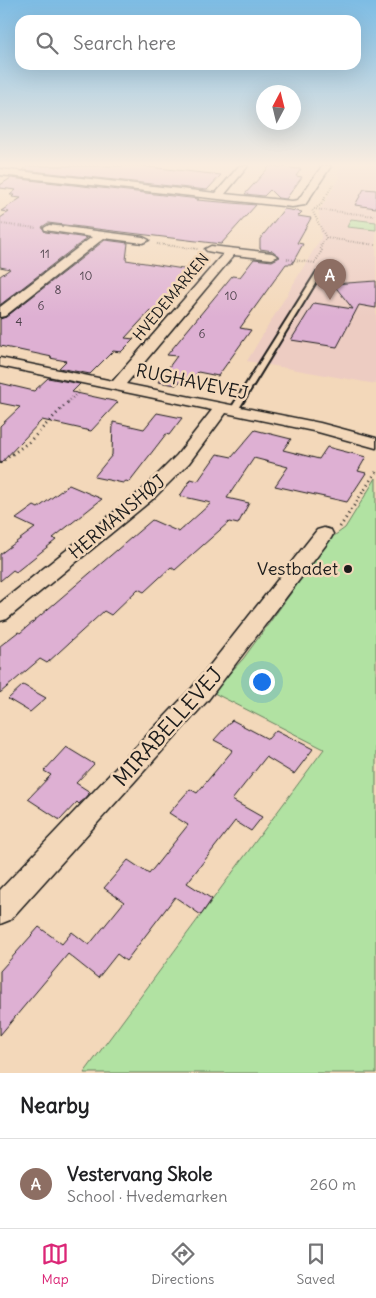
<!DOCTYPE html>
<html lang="en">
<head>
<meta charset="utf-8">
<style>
  :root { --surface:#fff; --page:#f2f2f2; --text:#202124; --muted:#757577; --line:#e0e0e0; --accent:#db2777 }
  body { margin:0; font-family:Delius,sans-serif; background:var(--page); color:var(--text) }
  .compass { position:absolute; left:256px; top:85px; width:45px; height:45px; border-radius:50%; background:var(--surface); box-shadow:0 5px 20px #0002; rotate:7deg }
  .you { position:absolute; left:261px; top:681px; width:18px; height:18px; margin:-12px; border:4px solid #fff; border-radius:50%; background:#1a73e8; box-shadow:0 0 0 8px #1a73e833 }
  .badge { display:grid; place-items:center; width:32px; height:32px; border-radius:50%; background:var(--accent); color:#fff; font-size:16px; font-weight:700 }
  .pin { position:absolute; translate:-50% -41px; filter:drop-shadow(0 1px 2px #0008) }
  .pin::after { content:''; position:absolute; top:26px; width:18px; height:15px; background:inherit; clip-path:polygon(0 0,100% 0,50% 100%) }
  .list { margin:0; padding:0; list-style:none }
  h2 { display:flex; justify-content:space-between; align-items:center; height:65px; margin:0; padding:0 20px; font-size:21px }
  h2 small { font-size:16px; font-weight:400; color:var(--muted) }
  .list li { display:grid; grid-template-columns:32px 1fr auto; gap:15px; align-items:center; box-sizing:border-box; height:90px; padding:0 20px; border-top:1px solid var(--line) }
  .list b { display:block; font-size:19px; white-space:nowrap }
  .list p { margin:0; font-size:16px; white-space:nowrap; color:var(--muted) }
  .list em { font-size:16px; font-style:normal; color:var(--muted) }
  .icon { flex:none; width:28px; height:28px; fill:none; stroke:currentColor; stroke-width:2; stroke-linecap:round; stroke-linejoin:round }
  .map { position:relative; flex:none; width:376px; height:1073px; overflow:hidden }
  .search { position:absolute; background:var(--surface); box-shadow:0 5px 20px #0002; left:15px; right:15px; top:15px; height:55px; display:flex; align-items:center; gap:12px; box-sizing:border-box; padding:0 18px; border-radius:15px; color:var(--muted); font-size:19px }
  .sheet { height:155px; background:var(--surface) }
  nav { display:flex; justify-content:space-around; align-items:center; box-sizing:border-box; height:70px; border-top:1px solid var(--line); background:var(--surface); font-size:14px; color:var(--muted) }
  nav a { display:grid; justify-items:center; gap:2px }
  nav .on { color:var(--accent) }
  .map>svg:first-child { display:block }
</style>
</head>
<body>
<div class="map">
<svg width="376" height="1073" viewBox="0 0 376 1073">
  <rect width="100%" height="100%" fill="#f3d8ba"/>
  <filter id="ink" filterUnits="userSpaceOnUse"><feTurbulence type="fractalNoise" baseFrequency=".02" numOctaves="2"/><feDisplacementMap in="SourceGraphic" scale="10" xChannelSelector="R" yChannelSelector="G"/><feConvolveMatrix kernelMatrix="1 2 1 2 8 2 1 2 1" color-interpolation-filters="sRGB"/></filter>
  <g filter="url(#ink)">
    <path fill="#edccc2" d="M341,166h35v218l-129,-23 74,-123 -2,-27 20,-32 -1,-7z"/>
    <path fill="#b1e2a2" stroke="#667f5f" d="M351,219l25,3v8l-29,-3z
      M376,478v595h-292l240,-324 -112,-57 31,-33 88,-121 14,-10z"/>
    <path fill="#deb0d3" stroke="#1c1c1c" d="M28,166h112l81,9 -14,15 -184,-20z
      M270,166l31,3 -5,7 6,1 -16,22 -8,-1 -8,-8 -6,6 -19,-2z
      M11,178l188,21 -2,1 59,5 -35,39 -173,-21 -6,4 3,5 42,6 -87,67v-29l10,-7 -10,-2v-49l9,-6 -8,-1 20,-13 -9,-1 2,-2h-4l6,-5 -16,-2v-3z
      M364,189l12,1v18l-21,-3z
      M284,209l18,3 -4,4 13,2 -14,25 6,1 -11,20h-6l-46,64 11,2 -33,46 -20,-4 -9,12 -11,-2 -2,3 -18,-3 19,-26 -10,-1 65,-79 8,1 14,-18 18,2 8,-4 -7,-6 -13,-2v-10z
      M105,240l23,3 -2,17 70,11 -38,42 -8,-2 -25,27 9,1 -13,13 -8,-1 -23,23 -31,-6 7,-7 -16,-3 2,-1 -52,-11v-27l6,-2z
      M376,281v27l-17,-3 -22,42 -46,-7 23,-37 39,6 -20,-25z
      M48,378l32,6 -8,8 46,10 -27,29 -49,-11 -42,44v-38l20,-19 -20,-4v-20l34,8z
      M157,413l25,5 -13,17 -3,-1 -37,48 -3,-1 -3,2 -29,-6 18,-22 1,-33 31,7z
      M255,430l36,9 -8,11 36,9 8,-12 39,10 -8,14 8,2 -19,29 -72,-16 13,-19 -34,-9 -27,40 22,5 -11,21 -9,-2 -54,48 -4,-3 -27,25 -6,-3 -27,26 -7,-4 -57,52 -7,-4 -40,34v-47l18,-14 2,1 132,-113 27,12 32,-29 -31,-7 11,-17 7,2 19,-27 15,3z
      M69,485l33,14 -49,39 3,2 -40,32 -3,-2 -13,11v-27l35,-26 -19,-9 18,-13 4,2z
      M23,685l23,13 -16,14 -22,-13z
      M232,720l36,19 8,-9 37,19 -19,25 -28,-17 -34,43 30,17 -11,14 -16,-10 -48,62 25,16 -11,16 -26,-18 -49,64 -9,-7 -19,24 -30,-24 -68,81v-64l39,-44 23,17 10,-12 17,13 35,-43 -20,-14 24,-28 21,14 39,-49 -19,-12 21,-24 7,4 36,-43 -19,-10z
      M66,747l28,17 -18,19 14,9 -11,12 -2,-2 -17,18 -32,-21 23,-24 -7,-4z"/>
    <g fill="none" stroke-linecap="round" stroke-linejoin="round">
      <defs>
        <path id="service" d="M316,273l5,1 -83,136 -1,2h-6l-1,-2z"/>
        <path id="minor" d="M239,166h9l-23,28 67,7 6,-1 24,-34h9l-26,39 -13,2 -292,-32v-6l216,24z
          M49,225l94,12 6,3 -6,3 -39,-5 -99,78 -5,1v-10l92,-70 -47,-7 -1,-2z
          M211,246l61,7 6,3 -6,3 -38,-4 -108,129 194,39 56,15v10l-58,-16 -92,-19 -37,50 -35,35 -147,121 -7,2v-18l142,-113 35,-35 35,-45 -212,-44v-8l113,23 110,-127 -16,-3 -2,-2z
          M324,528l7,2 2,4 -2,4 -123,162 -198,220 -10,4v-34l192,-202 125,-158z"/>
      </defs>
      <use href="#service" stroke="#1c1c1c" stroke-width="4"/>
      <use href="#minor" stroke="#1c1c1c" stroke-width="3"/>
      <path stroke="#1c1c1c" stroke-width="2" stroke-dasharray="0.5 2" stroke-linecap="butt" d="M317,207l4,-2 12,-21
        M314,209l62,7
        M0,224l36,4
        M326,238l50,7
        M157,244l41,5
        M287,259l28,4 7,-13 -2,-3 6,-9 -14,-28"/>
      <path stroke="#1c1c1c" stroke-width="2.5" stroke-dasharray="0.5 2.5" stroke-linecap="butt" d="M68,402l11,-11"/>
      <path stroke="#1c1c1c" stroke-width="3" stroke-dasharray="1 4" stroke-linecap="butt" d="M0,463l29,-21 41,-42
        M340,527l36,-55"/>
      <use href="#service" fill="#f3d8ba" fill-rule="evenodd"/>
      <use href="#minor" fill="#f3d8ba" fill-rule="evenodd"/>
    </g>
  </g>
  <linearGradient id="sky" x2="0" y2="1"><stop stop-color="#7dbce4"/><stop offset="0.52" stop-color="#faede0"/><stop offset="1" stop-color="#faede0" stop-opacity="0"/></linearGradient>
  <rect width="376" height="317" fill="url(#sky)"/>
  <circle fill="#1c1c1c" stroke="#f3d8ba" stroke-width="2" cx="348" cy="569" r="5"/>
  <g text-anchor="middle" stroke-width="5" stroke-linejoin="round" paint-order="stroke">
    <g font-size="12" fill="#4c414a">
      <text x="45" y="258">11</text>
      <text x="86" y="280">10</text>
      <text x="58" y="294">8</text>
      <text x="231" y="300">10</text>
      <text x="41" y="310">6</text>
      <text x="19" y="326">4</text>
      <text x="202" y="338">6</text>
    </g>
    <g font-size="15" fill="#1c1c1c" stroke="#f3d8ba">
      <text transform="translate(171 297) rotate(-50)" y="5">HVEDEMARKEN</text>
    </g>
    <g font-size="18" fill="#1c1c1c" stroke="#f3d8ba">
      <text transform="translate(192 382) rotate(12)" y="6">RUGHAVEVEJ</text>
      <text transform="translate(117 517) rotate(-40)" y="6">HERMANSHØJ</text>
    </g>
    <g font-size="18" fill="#1c1c1c" stroke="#f3d8ba" text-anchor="end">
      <text x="338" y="575">Vestbadet</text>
    </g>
    <g font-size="21" fill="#1c1c1c" stroke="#f3d8ba">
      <text transform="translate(168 727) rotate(-48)" y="7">MIRABELLEVEJ</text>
    </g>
  </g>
</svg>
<svg class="compass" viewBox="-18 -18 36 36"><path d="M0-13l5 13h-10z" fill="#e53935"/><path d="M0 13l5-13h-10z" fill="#757577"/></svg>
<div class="you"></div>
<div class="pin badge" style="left:330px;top:300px;background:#8d6e63">A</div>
<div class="search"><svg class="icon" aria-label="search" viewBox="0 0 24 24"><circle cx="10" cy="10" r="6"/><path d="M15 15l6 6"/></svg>Search here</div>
</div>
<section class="sheet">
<h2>Nearby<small></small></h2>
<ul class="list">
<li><span class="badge" style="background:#8d6e63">A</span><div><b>Vestervang Skole</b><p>School · Hvedemarken</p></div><em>260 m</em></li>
</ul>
</section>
<nav>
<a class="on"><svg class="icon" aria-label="map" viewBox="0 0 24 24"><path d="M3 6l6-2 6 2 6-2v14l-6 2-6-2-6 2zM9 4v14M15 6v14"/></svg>Map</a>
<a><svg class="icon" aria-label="directions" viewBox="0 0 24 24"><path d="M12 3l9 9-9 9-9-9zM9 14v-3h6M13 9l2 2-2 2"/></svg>Directions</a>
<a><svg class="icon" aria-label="saved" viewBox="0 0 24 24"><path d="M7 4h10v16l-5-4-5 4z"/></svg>Saved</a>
</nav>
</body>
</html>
